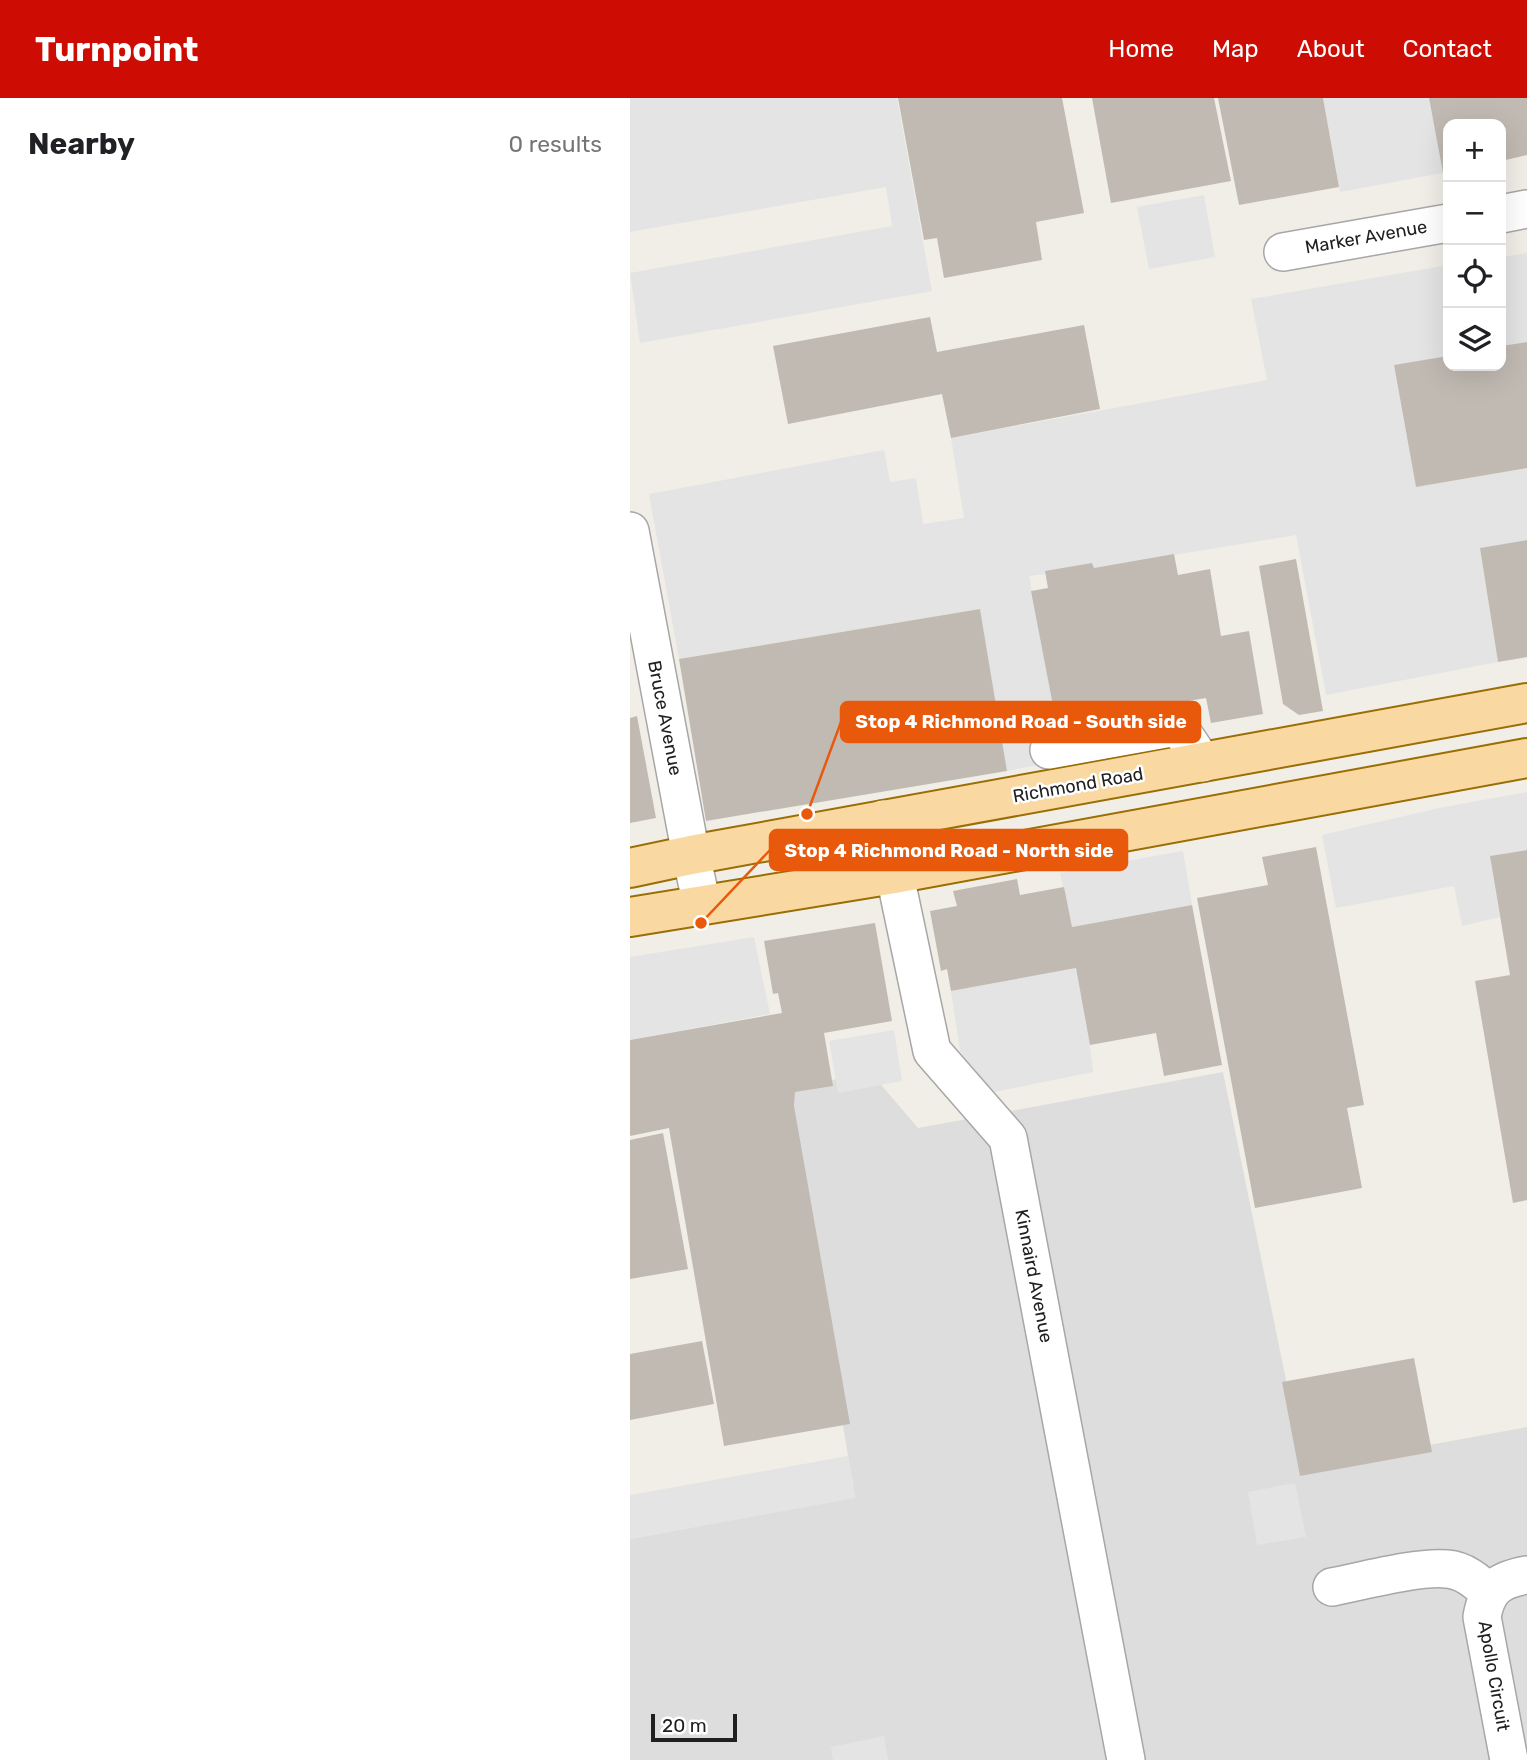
<!DOCTYPE html>
<html lang="en">
<head>
<meta charset="utf-8">
<style>
  :root { --surface:#fff; --page:#f6f6f6; --text:#202124; --muted:#757577; --line:#e0e0e0; --accent:#cd0c03 }
  body { margin:0; font-family:Rubik,sans-serif; background:var(--page); color:var(--text) }
  .controls { position:absolute; right:21px; top:21px; display:grid; overflow:hidden; border-radius:14px; box-shadow:0 7px 28px #0002 }
  .controls button { width:63px; height:63px; display:grid; place-items:center; padding:0; border:0; border-bottom:2px solid var(--line); background:var(--surface); color:var(--text); font:35px sans-serif }
  .scale { position:absolute; left:21px; bottom:18px; width:86px; box-sizing:border-box; padding-left:7px; border:4px solid #202020; border-top:0; font-size:19px; line-height:24px; white-space:nowrap; color:#202020; -webkit-text-stroke:5px #fff; paint-order:stroke }
  .list { margin:0; padding:0; list-style:none }
  h2 { display:flex; justify-content:space-between; align-items:center; height:91px; margin:0; padding:0 28px; font-size:30px }
  h2 small { font-size:23px; font-weight:400; color:var(--muted) }
  .icon { flex:none; width:38px; height:38px; fill:none; stroke:currentColor; stroke-width:2; stroke-linecap:round; stroke-linejoin:round }
  .map { position:relative; flex:none; width:897px; height:1662px; overflow:hidden }
  header { display:flex; align-items:center; gap:42px; box-sizing:border-box; height:98px; padding:0 35px; background:var(--accent); color:#fff }
  header strong { font-size:33px }
  nav { display:flex; gap:38px; margin-inline-start:auto; font-size:24px }
  main { display:flex }
  aside { flex:1; background:var(--surface) }
  .map>svg:first-child { display:block }
</style>
</head>
<body>
<header>
<strong>Turnpoint</strong>
<nav><a>Home</a><a>Map</a><a>About</a><a>Contact</a></nav>
</header>
<main>
<aside>
<h2>Nearby<small>0 results</small></h2>
<ul class="list">
</ul>
</aside>
<div class="map">
<svg width="897" height="1662" viewBox="0 0 897 1662">
  <rect width="100%" height="100%" fill="#f0eee7"/>
  <path fill="#dedddd" d="M593,974l81,396 223,-41v333h-897v-221l225,-42 -69,-409 85,-15 47,55z"/>
  <path fill="#e4e4e4" d="M0,0h267l35,193 -292,52 -10,-70 262,-47 -6,-39 -256,45z
    M693,0h106l14,75 -103,19z
    M574,97l11,62 -66,12 -12,-62z
    M897,155v89l-26,4v-89z
    M818,167v91l-54,10 22,121 111,-19v72l-47,8 18,114 -172,33 -30,-160 -202,33 -65,8 35,184 -57,11 -27,-162 -301,50 -30,-165 235,-44 6,32 26,-4 7,46 41,-6 -13,-80 316,-58 -16,-81z
    M897,694v58l-37,6 10,61 -38,9 -8,-40 -118,22 -14,-73 117,-27z
    M553,753l9,54 -120,22 -12,-54z
    M124,839l16,77 -140,26v-83z
    M446,870l14,77 3,27 -104,21 -29,-42 -9,-60z
    M264,932l8,51 -64,12 -9,-52z
    M218,1358l7,42 -225,41v-44z
    M665,1385l11,54 -49,8 -9,-53z
    M254,1638l4,24h-55l-2,-13z"/>
  <path fill="#c1bab3" d="M268,0h164l22,115 -48,9 6,38 -98,18 -7,-40 -13,2z
    M462,0h122l17,83 -120,22z
    M588,0h105l16,89 -100,18z
    M799,0h98v57l-26,6v-37h-53v48l-5,1z
    M300,219l7,35 147,-27 16,84 -149,29 -9,-44 -154,30 -15,-78z
    M897,244v126l-111,19 -22,-122 54,-9v10h53v-20z
    M897,442v117l-29,5 -18,-114z
    M544,456l4,21 32,-6 11,67 28,-5 14,83 -52,9 -5,-25 -35,6 2,13 -113,25 -29,-151 17,-3 -3,-17 47,-8 2,5z
    M666,461l27,152 -24,4 -16,-11 -24,-138z
    M350,511l27,162 -301,50 -27,-162z
    M7,618l19,102 -26,5v-105z
    M686,749l48,258 -17,3 15,80 -107,20 -58,-310 71,-13 -6,-28z
    M897,752v350l-14,3 -38,-222 35,-6 -20,-119z
    M387,781l3,16 44,-8 8,40 120,-22 30,160 -58,11 -8,-43 -66,12 -14,-77 -125,23 -4,-22 -6,2 -11,-60 27,-5 -4,-15z
    M245,825l17,98 -68,12 9,53 -38,6 -1,14 56,318 -126,22 -55,-318 -39,8v-96l152,-27 -4,-20 -5,1 -9,-53z
    M33,1035l25,136 -58,10v-139z
    M72,1243l12,63 -84,16v-66z
    M784,1260l18,94 -132,24 -18,-94z"/>
  <g fill="none" stroke-linecap="round" stroke-linejoin="round">
    <defs>
      <path id="minor" d="M871,116l26,-5
        M653,154l165,-29
        M0,433l61,324 11,50
        M419,652l122,-22 11,4 21,31
        M253,721l49,232 76,87 118,622
        M702,1489c31,-6 86,-21 115,-18 17,1 31,13 42,24
        M879,1662l-27,-143c5,-29 17,-37 45,-42"/>
      <path id="major" d="M0,770l61,-13 836,-152
        M0,819l264,-43 633,-116"/>
    </defs>
    <use href="#minor" stroke="#a7a7a7" stroke-width="40"/>
    <use href="#major" stroke="#9a6e02" stroke-width="42"/>
    <use href="#minor" stroke="#fff" stroke-width="37"/>
    <use href="#major" stroke="#fad8a2" stroke-width="38"/>
  </g>
  <g text-anchor="middle" stroke-width="5" stroke-linejoin="round" paint-order="stroke">
    <g font-size="18" fill="#202020" stroke="#fff">
      <text transform="translate(736 139) rotate(-10)" y="6">Marker Avenue</text>
      <text transform="translate(35 620) rotate(79)" y="6">Bruce Avenue</text>
      <text transform="translate(448 687) rotate(-10)" y="6">Richmond Road</text>
      <text transform="translate(404 1178) rotate(79)" y="6">Kinnaird Avenue</text>
      <text transform="translate(864 1578) rotate(80)" y="6">Apollo Circuit</text>
    </g>
  </g>
  <path fill="none" stroke="#e8590c" stroke-width="2.5" d="M177 716L211 624M71 825L140 752"/>
  <g fill="#e8590c" stroke="#fff" stroke-width="2.5">
    <circle cx="177" cy="716" r="7"/>
    <circle cx="71" cy="825" r="7"/>
  </g>
  <g fill="#e8590c" stroke="#e8590c" stroke-width="2.5">
    <rect x="211" y="604" width="359" height="40" rx="7"/>
    <rect x="140" y="732" width="357" height="40" rx="7"/>
  </g>
  <g font-size="19" text-anchor="middle" font-weight="bold" fill="#fff">
    <text x="391" y="630">Stop 4 Richmond Road - South side</text>
    <text x="319" y="759">Stop 4 Richmond Road - North side</text>
  </g>
</svg>
<div class="controls">
<button>+</button>
<button>−</button>
<button><svg class="icon" aria-label="locate" viewBox="0 0 24 24"><circle cx="12" cy="12" r="6"/><path d="M12 2v4M12 18v4M2 12h4M18 12h4"/></svg></button>
<button><svg class="icon" aria-label="layers" viewBox="0 0 24 24"><path d="M12 4l9 5-9 5-9-5zM3 14l9 5 9-5"/></svg></button>
</div>
<div class="scale">20 m</div>
</div>
</main>
</body>
</html>
